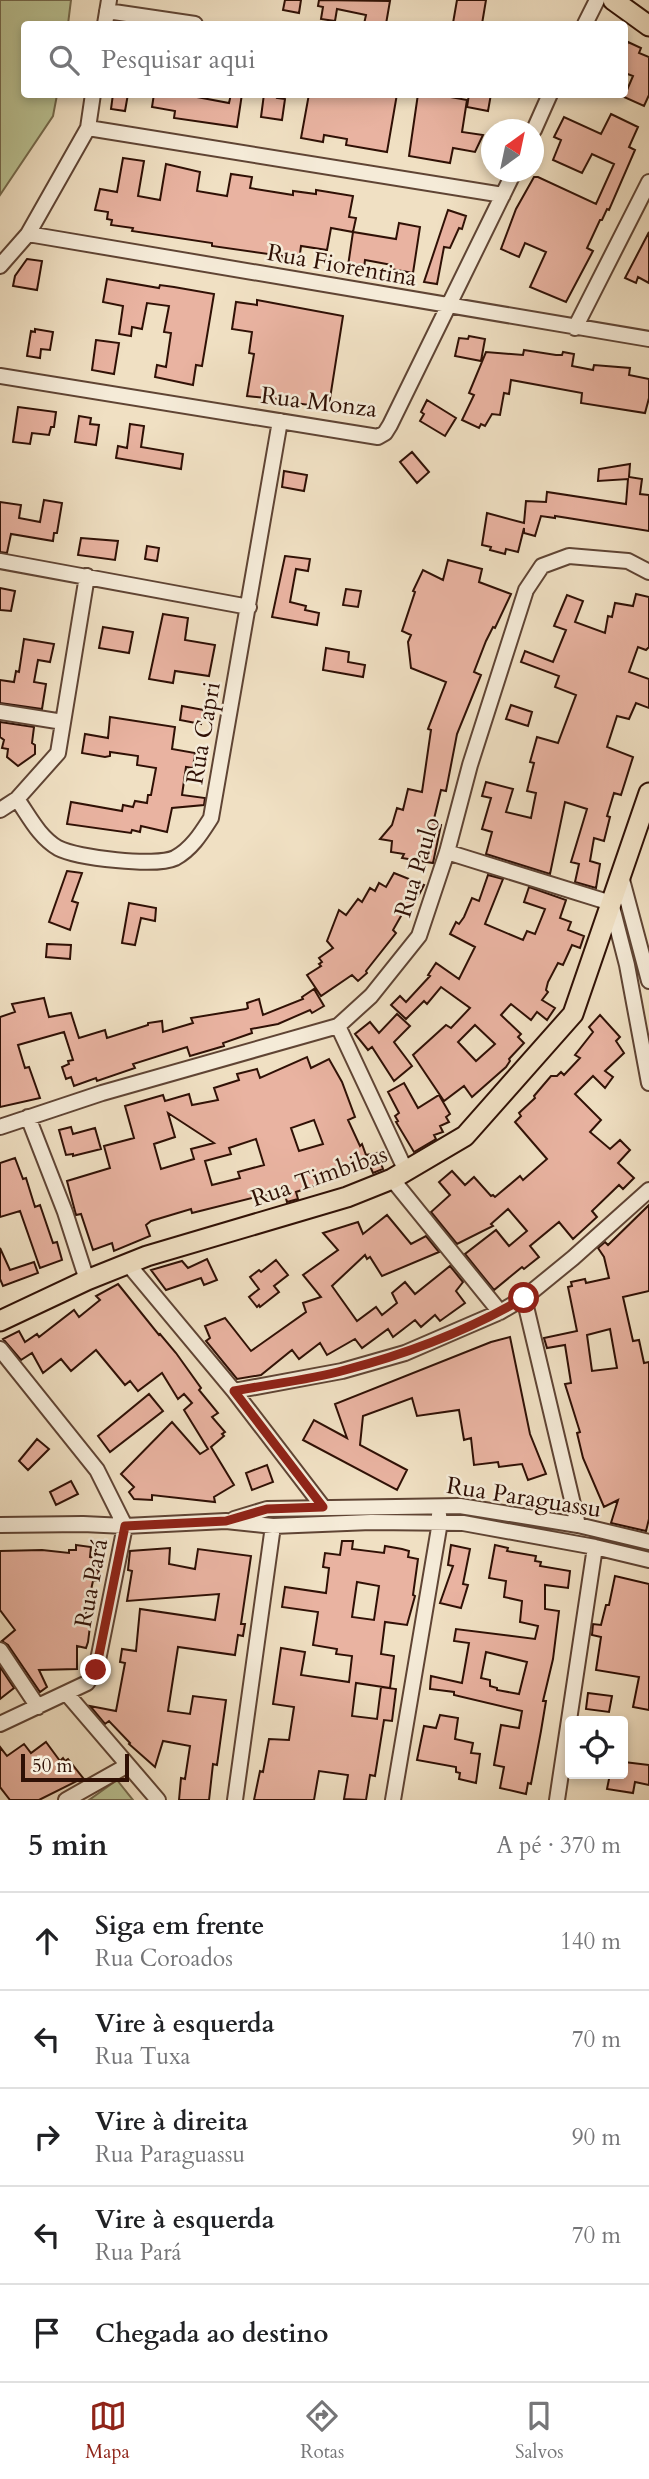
<!DOCTYPE html>
<html lang="pt">
<head>
<meta charset="utf-8">
<style>
  :root { --surface:#fff; --page:#f2f2f2; --text:#202124; --muted:#757577; --line:#e0e0e0; --accent:#8f2418 }
  body { margin:0; font-family:Cardo,serif; background:var(--page); color:var(--text) }
  .controls { position:absolute; right:21px; bottom:21px; display:grid; overflow:hidden; border-radius:7px; box-shadow:0 4px 10px #0003 }
  .controls button { width:63px; height:63px; display:grid; place-items:center; padding:0; border:0; border-bottom:2px solid var(--line); background:var(--surface); color:var(--text); font:35px sans-serif }
  .compass { position:absolute; left:481px; top:119px; width:63px; height:63px; border-radius:50%; background:var(--surface); box-shadow:0 4px 10px #0003; rotate:33deg }
  .scale { position:absolute; left:21px; bottom:18px; width:108px; box-sizing:border-box; padding-left:7px; border:4px solid #2f1005; border-top:0; font-size:19px; line-height:24px; white-space:nowrap; color:#2f1005; -webkit-text-stroke:5px #f5ebd8; paint-order:stroke }
  .stop { position:absolute; width:21px; height:21px; margin:-16px; border:5px solid #8f2418; border-radius:50%; background:#fff }
  .stop.end { background:#8f2418; border-color:#fff; box-shadow:0 2px 7px #0008 }
  .list { margin:0; padding:0; list-style:none }
  h2 { display:flex; justify-content:space-between; align-items:center; height:91px; margin:0; padding:0 28px; font-size:30px }
  h2 small { font-size:23px; font-weight:400; color:var(--muted) }
  .list li { display:grid; grid-template-columns:46px 1fr auto; gap:21px; align-items:center; box-sizing:border-box; height:98px; padding:0 28px; border-top:2px solid var(--line) }
  .list b { display:block; font-size:26px; white-space:nowrap }
  .list p { margin:0; font-size:23px; white-space:nowrap; color:var(--muted) }
  .list em { font-size:23px; font-style:normal; color:var(--muted) }
  .icon { flex:none; width:38px; height:38px; fill:none; stroke:currentColor; stroke-width:2; stroke-linecap:round; stroke-linejoin:round }
  .map { position:relative; flex:none; width:649px; height:1800px; overflow:hidden }
  .search { position:absolute; background:var(--surface); box-shadow:0 4px 10px #0003; left:21px; right:21px; top:21px; height:77px; display:flex; align-items:center; gap:18px; box-sizing:border-box; padding:0 24px; border-radius:7px; color:var(--muted); font-size:26px }
  .sheet { height:581px; background:var(--surface) }
  nav { display:flex; justify-content:space-around; align-items:center; box-sizing:border-box; height:98px; border-top:2px solid var(--line); background:var(--surface); font-size:19px; color:var(--muted) }
  nav a { display:grid; justify-items:center; gap:4px }
  nav .on { color:var(--accent) }
  .map>svg:first-child { display:block }
</style>
</head>
<body>
<div class="map">
<svg width="649" height="1800" viewBox="0 0 649 1800">
  <rect width="100%" height="100%" fill="#f0e0c3"/>
  <filter id="stains"><feTurbulence type="fractalNoise" baseFrequency=".00286" numOctaves="4"/><feColorMatrix values="0 0 0 0 .2 0 0 0 0 .09 0 0 0 0 .02 0 0 0 .5 -.17"/></filter>
  <radialGradient id="worn" r=".72"><stop offset=".6" stop-color="#630" stop-opacity="0"/><stop offset="1" stop-color="#630" stop-opacity=".3"/></radialGradient>
  <path fill="#bac293" stroke="#74694c" stroke-width="2" d="M0,0h71l-3,24h-44v70l33,1 -4,21 -53,79z
    M117,1780l16,20h-44z"/>
  <path fill="#e9b3a1" stroke="#2f1005" stroke-width="2" fill-rule="evenodd" d="M285,0h16l-2,13 -16,-3z
    M319,0l71,1 -4,23h-22l2,-9 -29,-6 -2,12 -14,-2 2,-12 -5,-1z
    M457,0h29l-4,24 -29,-1z
    M628,42l13,6 -2,5 10,4v38l-5,11 -20,-9 9,-21 -8,-3v-24z
    M113,94h15l-3,17 -14,-2z
    M154,94h27l48,9 2,-9h11l-5,33 -63,-9 1,-7 -23,-4z
    M264,94h14l-1,4 8,1 -3,21 -21,-3z
    M309,94h88l-10,58 -41,-7 1,-6 -23,-4 -1,7 -22,-4z
    M418,94h16l33,6 -5,32 21,3 -8,17 -22,-4 -3,15 -41,-7z
    M469,94h22l-3,17 -21,-4z
    M611,114l27,13 -9,20 6,3 -26,60 -2,-1 -5,11h-2l-13,28 6,3 -27,51 -36,-15 16,-35 -21,-9 -6,14 -18,-8 15,-40 18,-32h4l58,27 18,-40 -22,-10 -10,19 -29,-13 8,-20 -7,-3 10,-20 37,17z
    M123,158l21,3 -6,35 22,4 6,-36 34,8 -3,19 30,5 4,-22 21,3 -2,11 43,7v-4l23,3v-4l37,6 -4,21 7,1 -3,14 -22,-4 -4,22 -26,-4 -2,15 -17,-2 1,-3 -71,-10v-3l-80,-12 1,-3 -22,-3 1,-5 -5,-1 1,-7 -13,-2 5,-21 17,3z
    M448,210l18,6 -4,13 -3,-1 -9,20 -6,-1 -7,37 -13,-2z
    M399,223l21,4 -7,46 -22,-4 1,-4 -27,-5 -1,9 -16,-3 5,-34 43,7z
    M649,232v51l-11,-6 -2,6 -11,-5z
    M27,259l15,2 -5,29 -24,-4 2,-10z
    M107,279l52,9 1,-3 14,2 40,7 -12,72 -6,-1 -3,20 -38,-8 2,-12 9,2 5,-34 -7,-1 5,-26 -22,-3 -5,26 -10,-2 -1,9 -12,-2 4,-28 -20,-4z
    M257,300l86,16 -14,89h-6v2l-27,-4 -1,2 -10,-2v-3l-38,-4 7,-42 -5,-1 3,-21 -20,-3 4,-27 21,3z
    M35,329l18,3 -3,18 -9,-1 -1,9 -13,-2 4,-25 4,1z
    M469,336l16,3 -4,22 -26,-5 4,-18 9,1z
    M96,340l23,3 -5,31 -22,-4z
    M524,350l32,5h6l1,-3 11,2 -2,12 21,4 1,-5 36,3 -1,7 20,4v19l-4,15 -64,-10 1,-10 -71,-13 -2,14 -5,-1 -4,22 -8,-1 -7,12 -4,-2 -2,4 -17,-8 12,-25 -5,-2 17,-41 37,3z
    M427,400l29,18 -11,18 -25,-15 4,-7 -3,-2z
    M18,407l38,5 -2,15h-3l-2,8 -17,-2 -2,11 -17,-2z
    M79,416l12,2 -1,6 9,1 -3,20 -21,-3z
    M130,424l14,2 -3,21 42,7 -2,15 -65,-11 2,-12 9,2z
    M412,452l17,20 -12,11 -17,-21z
    M630,464l-1,13 13,2 -2,15 9,1v36l-94,-15v2l-14,-2 -6,20 -11,-3v-5l-6,24 -12,-3 -1,5 -15,-4 1,-3 -9,-2 5,-32 37,10 2,-22 20,1 1,-10 79,12 2,-25 -30,2 1,-12z
    M284,471l23,4 -3,16 -22,-4z
    M44,500l18,3 -5,30h-3l-1,8 -42,-7 -4,19 -7,-1v-50l21,3 -2,13 21,4z
    M81,538l37,3 -3,19 -37,-5z
    M147,546l12,2 -2,13 -12,-2z
    M285,556l25,3 -2,12 -12,-2 -6,33 16,4 -1,4 14,3 -2,12 -45,-8z
    M448,560l34,9 -3,13 32,12 -16,34 -2,-1 -7,14 -12,31 7,3 -24,59 -11,57 -5,-1 -8,33 8,2 -8,38 -31,-5 2,-4 -13,-2 1,-11 -12,-2 12,-14 5,-17 6,2 5,-21 14,3 9,-62 -3,-1 18,-47 -35,-14 -3,-26 3,-7 -9,-4 13,-39 -2,-1 10,-21 20,10z
    M0,588l15,3 -4,20 -11,-1z
    M346,589l15,2 -3,16 -15,-2z
    M636,594l13,3v50l-3,3 -8,-3 -9,25 20,7v29l-13,-5 -7,16 -12,-3 -10,31 26,10 -12,38 -7,-2 -7,23 3,1 -6,24 -10,-3 -4,23 10,3 -4,24 -21,-6 4,-18 -8,-2 16,-53 -22,-7 -15,72 -64,-20 6,-22 -10,-3 9,-31 -9,-2 4,-14 27,7 -7,23 25,6 5,-25 -9,-2 7,-28 -4,-1 7,-25 21,6 18,-48 -21,-8 4,-11 -38,-14 4,-11 28,11 13,-32 -12,-4 13,-31 16,6 -8,21 30,11 3,-17 4,1 3,-14 18,3z
    M163,614l25,4 -3,22 30,5 -6,31 -34,-5 -2,12 -24,-4z
    M103,627l30,5 -4,21 -30,-5z
    M24,639l30,5 -4,18 -12,-2 -4,22 12,2 -4,25 -42,-6v-23l14,2 2,-11 3,1z
    M326,648l23,4 -1,10 17,3 -2,12 -40,-7z
    M511,705l21,7 -4,14 -22,-7z
    M182,706l22,4 -3,14 -21,-4z
    M110,717l65,10 -3,22 23,4 -2,15 -7,-1 -4,28 23,3 -1,7 -32,3 -5,24 -26,-6 -1,6 -8,-2 -1,3 -64,-9 4,-22 51,9 1,-6 10,2 2,-6 12,2 1,-8h3l5,-27 -19,-3 1,-9 -28,-4v4l-5,1 -23,-4 3,-19 23,4z
    M0,722l34,5 -2,16 3,2v9l-17,12 -11,-9 1,-8 -6,-1 2,-8 -4,-3z
    M67,871l15,2 -10,28 6,2 -8,27 -21,-8z
    M394,873l30,12 -14,27 -5,-3 -12,21 3,3 -30,38 1,2 -9,8 -6,-6 -31,21 -14,-21 14,-9 -2,-2 3,-2 -3,-4 14,-10 -6,-7 12,-31 7,5 12,-16 4,3 8,-14 5,3 4,-8 7,4z
    M488,875l15,4 -18,45 38,16 4,-9 8,3 10,-25 -21,-7 5,-15 37,13 -6,18 11,4 -3,8 16,6 -4,12 -8,-3 -9,20 -5,-2 -10,19 -2,8 2,2 -6,8 13,8 -8,12 -10,-8 -6,8 -20,-16 -10,11 20,19 -3,3 6,6 -15,16 1,2 -4,6 -34,30 -8,-11 -20,15 -31,-46 33,-30 5,3 19,-20 -29,-21 -14,17 -3,-3 -18,18 -15,-14 9,-9 6,6 24,-26 -2,-1 8,-12 23,16 16,-32 -25,-13 6,-12 3,2 5,-7 8,-19 7,3zM475,1025l20,19 -19,17 -18,-19z
    M129,903l27,5 -1,13 -14,-3 -6,27 -13,-2z
    M47,944l24,1 -1,14 -24,-2z
    M314,989l10,17 -12,7 -2,-3 -32,14 -27,5 1,4 -29,10 1,3 -34,10 -3,-9 -54,17 2,4 -38,13 -1,-3 -22,8 -3,-9 -5,2 -4,-12 7,-3 -1,-3 5,-1 -9,-28 -46,13 7,23 4,-1 11,31 -40,9v-90l15,-5 -3,-8 32,-6 5,19 22,-4 8,25 26,-8 2,8 41,-13v-2l14,-2 1,11 30,-9 -2,-5 55,-9 2,-1 -1,-5 12,-4 4,16 40,-16 -1,-2z
    M397,1014l13,12 -16,16 18,24 -18,15 -22,-34 -4,3 -13,-16 15,-12 9,11z
    M600,1015l20,22 -4,4 8,12 -19,18 8,6 -8,11 -12,-12 -18,18 26,26 -11,12 20,17 10,-9 10,10 -12,13 16,15 -11,11 -4,-4 -27,26 5,6 -24,22 -14,-17 -29,24 9,11 -15,12 -2,-2 -28,23 -29,-36 31,-24 13,16 18,-15 -19,-22 -17,15 2,2 -36,18 -26,-32 19,-17 -11,-13 13,-11 13,14 9,-8 17,19 2,-1 2,2 25,-21 3,4 24,-21 -32,-37 6,-6 -2,-3 16,-15 -1,-2 17,-20h6l4,-4 3,3 16,-17 -5,-3 18,-23 -4,-5z
    M307,1057l4,11 18,-9 13,23 13,35 -7,3 12,26 2,-2 4,11 11,-2 6,16 -10,4 -3,-7 -18,7 -3,-8 -31,14 2,5 -24,8 2,7 -11,3 -2,-7 -8,2 -1,-5 -84,21 -1,-4 -40,12 -5,4 4,11 -36,15 -2,-8 -19,7 -12,-36 -5,1 -9,-34 43,-13 -6,-22 30,-8 -9,-32 38,-11 2,6 24,-7 3,11 26,-5 -4,-12 25,-8 -2,-6 20,-5 3,9zM168,1113l46,30 -23,6 3,10 -33,10 -7,-25 21,-7zM314,1120l9,24 -24,7 -8,-23zM256,1139l8,26 -26,7 2,6 -28,7 -7,-24 26,-7 -2,-6z
    M404,1083l14,25 21,-13 11,19 -4,3 3,5 -9,4 3,6 -9,3 2,4 -22,13 -18,-30 2,-1 -3,-5 4,-3 -11,-21z
    M71,1127l2,7 22,-6 6,21 -28,7v-2l-7,1 -7,-25z
    M15,1158l8,21 3,-1 9,29 5,-2 13,38 4,-1 5,18 -22,8 -20,-57 -20,6v-54z
    M649,1205v86l-26,6 10,44 6,-1 5,23 5,-1v157l-3,12 -35,-8 7,-23 -14,7 -21,-49 -6,-25 3,-1 -15,-48 6,-1 -6,-38 -18,3 -3,-10 33,-7 -9,-44 4,-1 -1,-4 14,-3 1,4 23,-5 -5,-21 -6,-9 7,-6 3,3zM610,1329l7,39 -25,3 -5,-36z
    M387,1215l24,29 15,-8 13,16 -57,24 -12,-19 -3,2 -2,-4 -33,31 25,35 19,-14 6,8 15,-12 -5,-10 13,-11 10,12 35,-28 13,16 -7,9 9,12 -25,18 -5,-6 -14,12 -6,-7 -22,17 -5,-8 -26,19 -7,-9 -28,16 -7,-12 -21,16 -7,-9 -31,25 -24,4 -31,-38 4,-3 -5,-12 20,-8 26,33 55,-39 -3,-9 18,-6 -18,-22 35,-25 -15,-17 35,-11 5,12z
    M0,1248l10,22 24,-8 4,11 -35,13 -3,-7z
    M207,1259l10,21 -13,5 -3,-7 -35,12 -15,-20 31,-9 6,7z
    M276,1260l12,15 -14,11 5,6 -19,15 -1,-2 -2,2 -8,-10 10,-8 -9,-12 9,-7 2,2z
    M118,1284l41,51 1,-1 16,19 25,35 -2,2 19,23 -6,4 13,15 -3,2 2,2 -13,11 23,38 -20,12 1,5 -63,-7v5l-18,-1 -5,-7 5,-5 -13,-13 51,-52 28,32 8,-5 -24,-39 8,-7 -8,-9 -6,5 -16,-26 -24,18 -8,-10 -5,4 -29,-35 -25,21 -10,-12 -18,14 -11,-20 -11,7 -18,-21 16,-8 6,11 12,-8 2,3 35,-27 5,7 21,-17 -4,-4z
    M510,1337l20,97 16,40 -18,6 -6,-16 -23,3 -1,-5 -24,3 -3,-27 -7,2 -5,-30 -42,6 -5,-18 -49,18 -3,29 47,25 -10,20 -94,-50 11,-20 33,18 -12,-34 156,-62z
    M149,1394l14,17 -53,41 -12,-16z
    M37,1439l12,10 -21,21 -9,-9z
    M267,1465l6,17 -21,8 -6,-17z
    M71,1481l7,13 -22,11 -6,-13z
    M342,1541h11l-1,8 32,4 1,-7 17,3 7,2 -1,6 10,2 -5,36 2,1 -8,29 -22,-3 -4,32 13,2 -4,32 -34,-5 -4,33 25,3 4,-32 15,2 -4,32 -8,-1 -9,56 -5,-1 -4,25 -22,-1 4,-24 -29,-4 -5,29h-60l6,-29 3,1 6,-33 20,1 5,-33 -21,-3 8,-56 24,4 -4,23 48,7 3,-26 -16,-2 1,-5 -24,-4 5,-33 -36,-5 3,-20 41,6 3,-25 -6,-1 2,-14 15,2zM357,1582l22,4 -5,34 -22,-3z
    M76,1545l15,2 -1,10 4,1 -1,12h6l-2,11h-4l-10,44 7,1 -2,16 -2,6 -9,-2v23l-38,1 8,17 -7,5 -32,-47 -6,-4 13,-11 -15,-20v-59l42,-1 27,3v-3h7z
    M451,1545l19,4 -7,35 5,1 -7,23 -21,-5 13,-37 -5,-1z
    M495,1545l13,3 -1,3 29,5 -1,5 6,1 -1,4 30,5 -2,17 -23,-3v24l14,2 -6,48 -10,42h3l-5,30 -10,53 -3,-1 -2,11 -26,-6 4,-21 -10,-2 7,-40 18,3 3,-17 -68,-16v-3l-24,-3 1,-13 31,7 7,-40 -15,-2 2,-12 79,10 3,-13 -18,-4 2,-21 -18,-4 2,-16 -17,-3zM486,1652l41,10 -8,32 -22,-4v-2l-7,-2v-6l-9,-2z
    M170,1548l-1,16 26,5 3,-20 53,7 -10,68h4l-2,12 -5,-1 -3,20 -57,-8 -10,64 22,3 3,-18 33,4 -9,65 -4,-1 -4,36h-30l2,-22 4,1 5,-33 -27,-5 -8,26 -26,-23 1,-1 -21,-22 -4,3 -15,-18 26,5 9,-48 -5,-1 2,-13 14,2 4,-42 75,11 4,-26 -92,7 5,-30 -4,-1 2,-19z
    M615,1576l34,8v126l-16,-3 6,-30 -43,-7 5,-33 -9,-2 1,-11 8,1 5,-20h3z
    M0,1667l14,21 -14,11z
    M588,1693l24,3 -3,16 -23,-3z
    M440,1715l18,3 -3,21 18,4 -2,10 9,1 -4,29 -17,-4 1,-6 -4,-1v-5l-39,-7 7,-34 12,2z
    M46,1742l14,19 3,-3 2,3 3,-2 15,19 -44,22h-29l-10,-13v-40l7,9 17,-12 7,9z
    M624,1762l25,3v20l-14,-3 -2,11 -26,-4 3,-15h13z"/>
  <g fill="none" stroke-linecap="round" stroke-linejoin="round">
    <defs>
      <path id="minor" d="M107,11l88,13
        M105,24l4,-24
        M585,24l12,-24
        M88,128l415,67
        M534,130l16,-36
        M28,234l621,105
        M0,266l28,-32 60,-106 5,-34
        M575,328l74,-146
        M0,376l378,61 7,-4 5,-8 124,-253
        M0,561l249,46
        M0,712l63,10
        M17,799c12,17 22,38 41,49 19,10 98,19 117,10 17,-9 27,-26 36,-40l69,-397
        M0,810l17,-11 41,-46 29,-177
        M447,852l164,51 16,62 22,118
        M621,876l28,105
        M338,1026l68,145
        M28,1117l37,95 22,68
        M0,1127l102,-34 236,-67 33,-30 48,-60 28,-84 23,-87 56,-175 16,-24 27,-10 59,5 21,11
        M392,1179l108,133
        M128,1264l106,127 89,116
        M524,1298l54,227
        M0,1349l97,121 28,56 -29,144 -9,13 -87,41
        M234,1391l108,-20 63,-18 95,-41 24,-14 49,-40 76,-68
        M234,1519l33,-10 193,-3 118,19 71,17
        M0,1525l83,-1 42,2 101,-5 47,5 98,-4 92,1 132,24 54,13
        M0,1650l38,57
        M67,1694l91,106
        M66,1800l62,-35
        M235,1800l38,-274
        M393,1800l47,-278 -1,-7
        M557,1800l38,-253"/>
      <path id="major" d="M613,0l36,26
        M0,1321l87,-41 60,-24 200,-59 45,-18 73,-43 108,-122 76,-221"/>
    </defs>
    <use href="#minor" stroke="#5f4434" stroke-width="18"/>
    <use href="#major" stroke="#2f1005" stroke-width="23"/>
    <use href="#minor" stroke="#f5ebd8" stroke-width="14"/>
    <use href="#major" stroke="#f0e0c3" stroke-width="19"/>
  </g>
  <g fill="none" stroke-linecap="round" stroke-linejoin="round">
    <path stroke="#8f2418" stroke-width="9" d="M96,1670l29,-144 101,-5 41,-12 56,-2 -89,-116c37,-7 75,-11 111,-21 62,-16 124,-40 179,-72"/>
  </g>
  <g text-anchor="middle" stroke-width="5" stroke-linejoin="round" paint-order="stroke">
    <g font-size="24" fill="#2f1005" stroke="#f5ebd8">
      <text transform="translate(342 265) rotate(10)" y="8">Rua Fiorentina</text>
      <text transform="translate(319 402) rotate(7)" y="8">Rua Monza</text>
      <text transform="translate(203 733) rotate(-80)" y="8">Rua Capri</text>
      <text transform="translate(417 867) rotate(-73)" y="8">Rua Paulo</text>
      <text transform="translate(319 1176) rotate(-19)" y="8">Rua Timbibas</text>
      <text transform="translate(524 1497) rotate(9)" y="8">Rua Paraguassu</text>
      <text transform="translate(91 1583) rotate(-79)" y="8">Rua Pará</text>
    </g>
  </g>
  <rect width="100%" height="100%" filter="url(#stains)"/>
  <rect width="100%" height="100%" fill="url(#worn)"/>
</svg>
<div class="controls">
<button><svg class="icon" aria-label="locate" viewBox="0 0 24 24"><circle cx="12" cy="12" r="6"/><path d="M12 2v4M12 18v4M2 12h4M18 12h4"/></svg></button>
</div>
<svg class="compass" viewBox="-18 -18 36 36"><path d="M0-13l5 13h-10z" fill="#e53935"/><path d="M0 13l5-13h-10z" fill="#757577"/></svg>
<div class="scale">50 m</div>
<div class="stop" style="left:524px;top:1298px"></div>
<div class="stop end" style="left:96px;top:1670px"></div>
<div class="search"><svg class="icon" aria-label="search" viewBox="0 0 24 24"><circle cx="10" cy="10" r="6"/><path d="M15 15l6 6"/></svg>Pesquisar aqui</div>
</div>
<section class="sheet">
<h2>5 min<small>A pé · 370 m</small></h2>
<ul class="list">
<li><svg class="icon" aria-label="ahead" viewBox="0 0 24 24"><path d="M12 20V5M6 11l6-6 6 6"/></svg><div><b>Siga em frente</b><p>Rua Coroados</p></div><em>140 m</em></li>
<li><svg class="icon" aria-label="left" viewBox="0 0 24 24"><path d="M17 20v-9H6M10 6l-5 5 5 5"/></svg><div><b>Vire à esquerda</b><p>Rua Tuxa</p></div><em>70 m</em></li>
<li><svg class="icon" aria-label="right" viewBox="0 0 24 24"><path d="M7 20v-9h11M14 6l5 5-5 5"/></svg><div><b>Vire à direita</b><p>Rua Paraguassu</p></div><em>90 m</em></li>
<li><svg class="icon" aria-label="left" viewBox="0 0 24 24"><path d="M17 20v-9H6M10 6l-5 5 5 5"/></svg><div><b>Vire à esquerda</b><p>Rua Pará</p></div><em>70 m</em></li>
<li><svg class="icon" aria-label="arrive" viewBox="0 0 24 24"><path d="M6 21V4h12l-3 4 3 4H6"/></svg><div><b>Chegada ao destino</b></div></li>
</ul>
</section>
<nav>
<a class="on"><svg class="icon" aria-label="map" viewBox="0 0 24 24"><path d="M3 6l6-2 6 2 6-2v14l-6 2-6-2-6 2zM9 4v14M15 6v14"/></svg>Mapa</a>
<a><svg class="icon" aria-label="directions" viewBox="0 0 24 24"><path d="M12 3l9 9-9 9-9-9zM9 14v-3h6M13 9l2 2-2 2"/></svg>Rotas</a>
<a><svg class="icon" aria-label="saved" viewBox="0 0 24 24"><path d="M7 4h10v16l-5-4-5 4z"/></svg>Salvos</a>
</nav>
</body>
</html>
